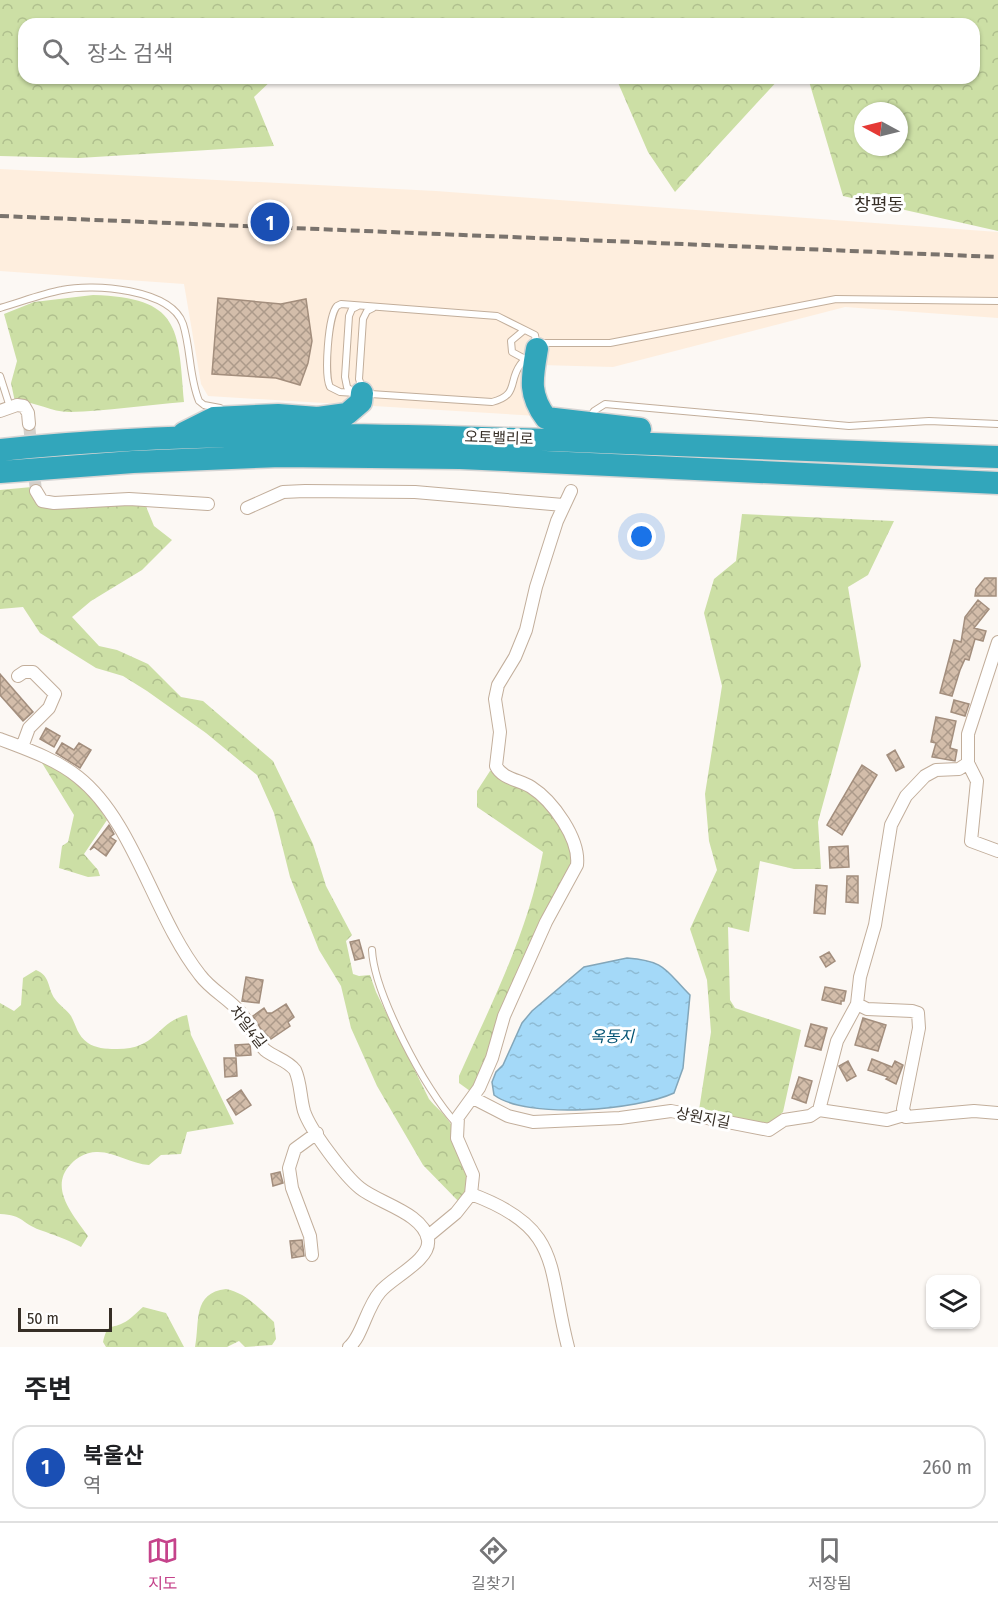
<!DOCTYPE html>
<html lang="ko">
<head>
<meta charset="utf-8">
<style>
  :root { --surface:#fff; --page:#f2f2f2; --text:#202124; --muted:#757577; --line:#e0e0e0; --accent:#c5438b }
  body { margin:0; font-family:"Fira Sans Condensed","Noto Sans KR",sans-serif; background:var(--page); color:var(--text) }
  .controls { position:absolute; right:18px; bottom:18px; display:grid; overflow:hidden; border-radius:12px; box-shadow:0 2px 4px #0004 }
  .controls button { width:54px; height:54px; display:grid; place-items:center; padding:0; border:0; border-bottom:2px solid var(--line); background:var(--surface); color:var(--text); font:30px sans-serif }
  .compass { position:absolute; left:854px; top:102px; width:54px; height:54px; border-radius:50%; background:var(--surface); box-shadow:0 2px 4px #0004; rotate:277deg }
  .scale { position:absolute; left:18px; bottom:15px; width:94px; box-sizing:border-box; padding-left:6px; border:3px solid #362e26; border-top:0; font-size:16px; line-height:21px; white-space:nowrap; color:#362e26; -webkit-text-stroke:4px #fff; paint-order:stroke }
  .you { position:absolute; left:642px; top:537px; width:21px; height:21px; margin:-15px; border:4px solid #fff; border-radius:50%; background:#1a73e8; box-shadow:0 0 0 9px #1a73e833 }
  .badge { display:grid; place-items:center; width:39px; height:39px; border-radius:50%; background:var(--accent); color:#fff; font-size:20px; font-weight:700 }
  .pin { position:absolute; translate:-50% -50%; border:3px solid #fff; box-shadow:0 2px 6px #0006 }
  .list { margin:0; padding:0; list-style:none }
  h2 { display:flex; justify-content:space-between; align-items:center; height:78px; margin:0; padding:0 24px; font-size:26px }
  h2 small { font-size:20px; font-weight:400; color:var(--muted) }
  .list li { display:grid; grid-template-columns:39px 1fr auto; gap:18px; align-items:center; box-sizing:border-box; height:84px; margin:0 12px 12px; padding:0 12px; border:2px solid var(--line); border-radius:18px }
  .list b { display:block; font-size:22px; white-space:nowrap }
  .list p { margin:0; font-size:20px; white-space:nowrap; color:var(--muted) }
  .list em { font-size:20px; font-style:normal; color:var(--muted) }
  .icon { flex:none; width:33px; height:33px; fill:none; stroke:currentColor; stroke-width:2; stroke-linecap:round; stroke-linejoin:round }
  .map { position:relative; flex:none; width:998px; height:1347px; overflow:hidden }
  .search { position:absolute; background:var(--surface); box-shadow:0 2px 4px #0004; left:18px; right:18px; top:18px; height:66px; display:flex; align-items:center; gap:15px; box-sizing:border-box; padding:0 21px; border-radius:18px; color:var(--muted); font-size:22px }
  .sheet { height:174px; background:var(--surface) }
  nav { display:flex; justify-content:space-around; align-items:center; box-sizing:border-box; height:84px; border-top:2px solid var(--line); background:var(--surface); font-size:16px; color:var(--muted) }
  nav a { display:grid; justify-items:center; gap:3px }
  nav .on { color:var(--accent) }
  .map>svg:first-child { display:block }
</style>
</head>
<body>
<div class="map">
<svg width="998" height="1347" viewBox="0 0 998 1347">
  <defs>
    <pattern id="forest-crowns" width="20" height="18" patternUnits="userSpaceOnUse" patternTransform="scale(1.5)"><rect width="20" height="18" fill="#ccdfa5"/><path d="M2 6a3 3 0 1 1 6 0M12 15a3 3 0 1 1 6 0" fill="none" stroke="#b0c08e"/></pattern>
    <pattern id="water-ripples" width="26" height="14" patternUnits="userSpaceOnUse" patternTransform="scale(1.5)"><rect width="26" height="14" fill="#a4d9f8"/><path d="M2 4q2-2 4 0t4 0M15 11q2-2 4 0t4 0" fill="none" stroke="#8ebbd4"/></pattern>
    <pattern id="building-cross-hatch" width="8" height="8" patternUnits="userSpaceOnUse" patternTransform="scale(1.5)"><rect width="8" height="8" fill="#d3bdaa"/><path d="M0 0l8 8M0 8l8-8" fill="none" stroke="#ac9a8a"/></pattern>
  </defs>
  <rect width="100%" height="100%" fill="#fcf8f4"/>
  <path fill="#feeede" d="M0,169l436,22 562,41v86l-153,-11 -232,60 -73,-2 -2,51 -330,-20 -7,-12 -17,-100 -184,-13z"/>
  <path fill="url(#forest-crowns)" fill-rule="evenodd" d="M0,0h998v231l-155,-35 -35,-118h166v-54h-950v54h250l-20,19 20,49 -195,12 -79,-2zM863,111h36v36h-36z
    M616,78h164l-105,114 -27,-40z
    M93,295c87,3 85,31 91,107 -38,3 -77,9 -115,10 -19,0 -36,-12 -54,-10l-4,-19 6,-22 -13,-47 30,-12z
    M32,487l2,9 111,8 9,22 18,14 -30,30 -51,31 -19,16 27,29 18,4 31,14 33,33 22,4 70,60 40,83 13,42 26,49 -6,6 7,33 6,2 11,-1 6,17 53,107c6,8 14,13 19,21 11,13 17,46 23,63l-10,21 -38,-39 -46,-79 -26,-58 -10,-42 -22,-36 -29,-73 -16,-64 -17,-38 -51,-42 -59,-42 -24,-15 -27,-8 -56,-35 -17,-26 -23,2v-119z
    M742,514l152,7 -26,54 -20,12 13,78 -43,157 3,47h-27l-34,-8 -11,71 -21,-5 2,73 5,8 66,22 -18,82 -14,13 -70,-15 12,-78 -4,-52 -17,-51 27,-59 -8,-29 -4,-47 17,-108 -18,-73 10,-34 22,-18z
    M39,758c30,16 50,34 68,62l-23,34 14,16 2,6 -12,1 -29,-9 3,-22 6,-4 6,-27z
    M490,771h7l37,21 29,37 12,27 -101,236 -4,-1 -11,-8v-7c33,-74 69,-143 84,-224l-66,-45v-16z
    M36,970c15,6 11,18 19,29 5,7 12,11 16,17 6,11 6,19 17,27 7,5 18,6 27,6 43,1 41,-27 72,-34l4,20 43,89 -47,8 -6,22 -20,1 -12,10c-18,-1 -35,-14 -53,-13 -9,0 -19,5 -25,12 -23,23 2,51 17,72l-7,11c-14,-8 -27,-12 -41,-17 -19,-7 -16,-15 -40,-16v-211l14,8 7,-6 2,-27z
    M226,1289c20,4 33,19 48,33l2,17 -4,6 -27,2 -6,-6 -12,6h-32c5,-25 -3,-54 31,-58z
    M143,1307l23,6 18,34h-78l-3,-5c5,-20 6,-12 20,-19 7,-3 14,-11 20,-16z"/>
  <path fill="url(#water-ripples)" stroke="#83a6b9" stroke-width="1.5" d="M627,958c39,3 38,12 63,37l-7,73 -9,25c-37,17 -146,27 -180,2l-2,-13 4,-10 7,-7 19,-42 10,-12 52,-44z"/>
  <path fill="url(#building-cross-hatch)" stroke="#a38e7d" stroke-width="1.5" d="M218,298l63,6 25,-5 6,42 -4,22 -8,22 -24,-7 -64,-4z
    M985,578h11v18h-21l1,-7z
    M978,600l11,9 -15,19 12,3 -3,10 -8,-2 -6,21 -4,-1 -5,11 -8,26 -12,-3 14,-53 7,2 4,-25z
    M0,674l33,38 -10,9 -23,-26z
    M954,700l15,4 -4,12 -14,-4z
    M936,717l20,4 -6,27 7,2 -2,11 -23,-4 4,-14 -5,-1z
    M46,728l14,8 -6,11 -14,-8z
    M62,743l12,7 5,-7 12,7 -11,18 -24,-15z
    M895,750l9,17 -8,4 -9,-16z
    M862,765l15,10 -35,60 -15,-10z
    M109,825l5,9 -4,3 6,4 -10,15 -12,-9 -4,3z
    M848,846l1,21 -19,1 -1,-21z
    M847,876h11v27l-12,-1z
    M816,885l11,1 -2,28 -11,-1z
    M359,940l5,18 -9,2 -5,-18z
    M829,952l6,9 -9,6 -6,-10z
    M246,977l17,3 -4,23 -17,-2z
    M825,987l21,4 -2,10h-3v3l-19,-4z
    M286,1004l8,13 -6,5 2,4 -22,15 -15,-25 11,-8 3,5h5z
    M863,1018l23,7 -8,26 -23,-6z
    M811,1024l16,4 -6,22 -16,-4z
    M250,1044l1,11 -15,1 -1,-11z
    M224,1058h12l1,18 -12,1z
    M872,1059l20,8 3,-6 8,4 -7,19 -10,-5 2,-2 -20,-7z
    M848,1061l8,15 -9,5 -8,-15z
    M799,1077l13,4 -6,22 -14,-5z
    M241,1090l10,15 -15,10 -9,-15z
    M280,1172l3,11 -10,3 -2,-12z
    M302,1240l2,16 -12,2 -2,-17z"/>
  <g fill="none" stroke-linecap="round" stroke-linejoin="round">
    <path stroke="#d4d0cb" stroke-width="12" stroke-dasharray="12 6" stroke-linecap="butt" d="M29,424l7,67"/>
    <defs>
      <path id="lane" d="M341,304l156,12 38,19 2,14c-5,7 -12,9 -17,16 -12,17 -1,30 -28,37l-152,-10 -10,-5c-6,-12 -2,-71 7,-81z
        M0,308c21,-6 41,-14 62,-18 31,-7 109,-1 121,34 8,25 6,53 16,77l5,4 16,3
        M523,331l-12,10 1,11 13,7
        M539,343h71l226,-44 162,2
        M0,376l10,31
        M362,388l-3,-9 4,-60 4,-8 6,-3
        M354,393l-7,-6 -2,-10 4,-61 3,-7 6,-3
        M589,419l5,-8 11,-7 244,22 80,-5 69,3
        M372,950c2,43 54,142 84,173"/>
      <path id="street" d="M0,411l17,-6 7,1 4,7 1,11
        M36,491l6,10 12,2 75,-4 79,5
        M247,508l36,-16 22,-1 110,1 148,13
        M18,676l6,-4h9l22,22 -6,14 -20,20 -7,19
        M0,739c26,10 56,20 78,38 56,44 76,140 122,198 11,15 28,23 40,37 10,11 14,28 25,38 10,8 22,10 30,20 6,13 5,27 9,41 6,19 41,65 56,77 18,15 64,25 68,52 3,20 -37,38 -48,52 -14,16 -18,45 -31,55
        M968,763l9,18 -6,60 27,10
        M857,1004l10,5 45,2 6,2 1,15 -16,81 3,8 68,-6 24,2
        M473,1098l35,18 25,6 87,-4 51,-7 98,19 15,-10 26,-4 9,-6 18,-69 20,-37 3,-27 15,-52 16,-100 15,-29 19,-20 11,-6 23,-1 9,-6v-29l30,-92
        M819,1110l68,10 17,-5
        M471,1194c93,34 76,74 97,153
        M427,1237l29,-24 15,-19 2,-19 -16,-37 1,-21 21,-29 13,-30 12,-42 42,-94 31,-57c3,-26 -24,-64 -46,-78 -11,-7 -29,-8 -35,-21l4,-34 -5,-33 3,-14 17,-28 11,-27 10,-43 21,-66 14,-30
        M312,1255l-2,-19 -18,-48 -3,-20 6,-19 22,-16"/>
      <path id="highway" d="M537,349c-5,29 -9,45 9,69l94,11
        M184,433l30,-15 64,-3 40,3 29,-4 14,-12 1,-9
        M0,450c228,-24 449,-14 677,-5 107,5 214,8 321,12
        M0,472l133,-10 148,-6 179,2 538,25"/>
    </defs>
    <use href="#lane" stroke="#c2ae9b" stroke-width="8"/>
    <use href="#street" stroke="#c2ae9b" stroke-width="14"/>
    <use href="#highway" stroke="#d7d5d4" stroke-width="25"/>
    <use href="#lane" stroke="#fff" stroke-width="6"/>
    <use href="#street" stroke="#fff" stroke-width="12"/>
    <use href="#highway" stroke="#32a6bb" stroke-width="22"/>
    <path stroke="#7a736d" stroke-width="4" stroke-dasharray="9 4.5" stroke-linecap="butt" d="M0,216l998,41"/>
  </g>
  <g text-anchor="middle" stroke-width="6" stroke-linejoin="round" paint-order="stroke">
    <g font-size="15" fill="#362e26" stroke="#fff">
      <text transform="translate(499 438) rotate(2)" y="5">오토밸리로</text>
      <text transform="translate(248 1027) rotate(52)" y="5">차일4길</text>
      <text transform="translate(703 1118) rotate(11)" y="5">상원지길</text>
    </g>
    <g font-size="16" font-style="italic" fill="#005273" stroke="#fff">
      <text x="612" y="1042">옥동지</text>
    </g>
    <g font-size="18" fill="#362e26" stroke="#fff">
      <text x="879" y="211">창평동</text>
    </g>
  </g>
</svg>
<div class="controls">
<button><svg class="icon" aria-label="layers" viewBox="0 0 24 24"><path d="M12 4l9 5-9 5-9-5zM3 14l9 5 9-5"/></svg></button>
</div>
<svg class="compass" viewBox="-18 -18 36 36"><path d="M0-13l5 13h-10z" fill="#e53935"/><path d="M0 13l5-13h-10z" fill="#757577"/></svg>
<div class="scale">50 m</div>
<div class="you"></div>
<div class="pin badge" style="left:270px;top:222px;background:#1a4fb4">1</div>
<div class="search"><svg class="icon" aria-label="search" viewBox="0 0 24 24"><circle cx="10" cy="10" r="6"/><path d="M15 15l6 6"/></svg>장소 검색</div>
</div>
<section class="sheet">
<h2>주변<small></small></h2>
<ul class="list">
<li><span class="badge" style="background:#1a4fb4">1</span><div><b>북울산</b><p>역</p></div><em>260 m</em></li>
</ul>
</section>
<nav>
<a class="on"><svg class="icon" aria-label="map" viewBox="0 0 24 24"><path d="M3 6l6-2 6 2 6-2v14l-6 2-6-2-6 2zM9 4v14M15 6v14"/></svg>지도</a>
<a><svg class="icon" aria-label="directions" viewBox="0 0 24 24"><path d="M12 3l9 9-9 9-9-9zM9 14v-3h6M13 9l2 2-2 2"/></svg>길찾기</a>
<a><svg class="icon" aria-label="saved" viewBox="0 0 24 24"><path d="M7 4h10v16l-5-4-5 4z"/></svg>저장됨</a>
</nav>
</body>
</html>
